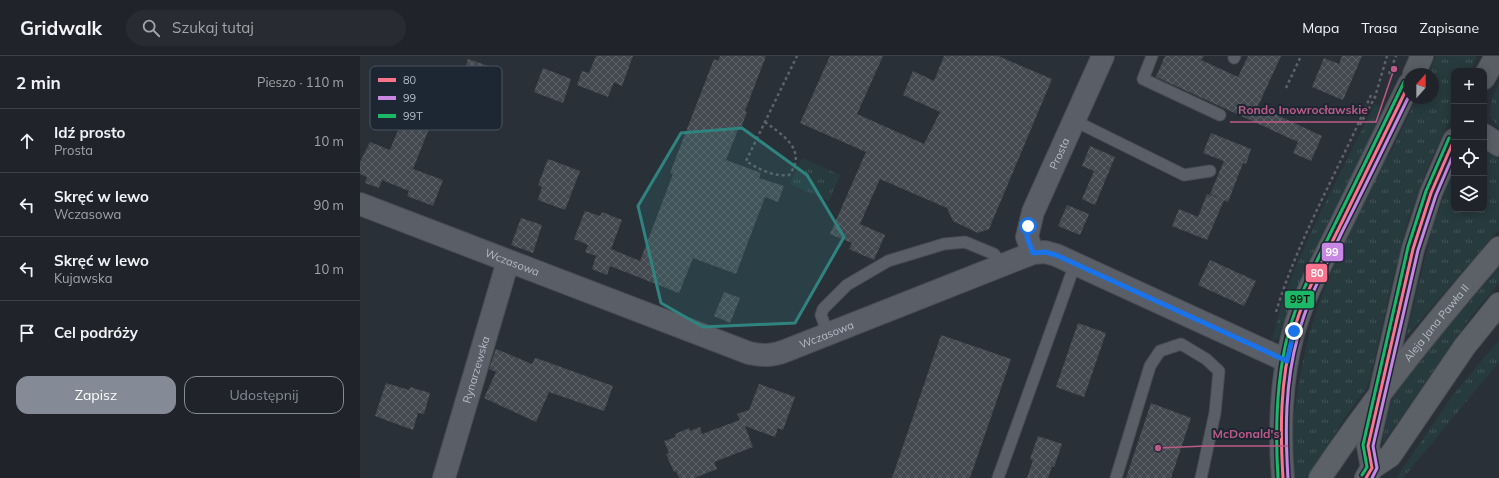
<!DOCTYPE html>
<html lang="pl">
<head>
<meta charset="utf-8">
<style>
  :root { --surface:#20242a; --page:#282c32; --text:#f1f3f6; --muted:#a2a4a8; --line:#3d4147; --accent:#848b96 }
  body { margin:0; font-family:Mulish,sans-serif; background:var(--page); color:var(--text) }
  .controls { position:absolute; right:12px; top:12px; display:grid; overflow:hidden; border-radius:8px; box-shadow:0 2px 10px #0003 }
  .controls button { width:36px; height:36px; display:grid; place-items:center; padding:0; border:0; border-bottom:1px solid var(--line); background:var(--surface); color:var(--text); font:20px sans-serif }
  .compass { position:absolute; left:1043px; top:12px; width:36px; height:36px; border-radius:50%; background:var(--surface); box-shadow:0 2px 10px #0003; rotate:21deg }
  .stop { position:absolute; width:12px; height:12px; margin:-9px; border:3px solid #1a73e8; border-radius:50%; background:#fff }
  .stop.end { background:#1a73e8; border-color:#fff; box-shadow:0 1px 4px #0008 }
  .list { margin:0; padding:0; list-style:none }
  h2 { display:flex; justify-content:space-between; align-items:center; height:52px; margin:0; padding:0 16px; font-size:17px }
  h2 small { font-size:13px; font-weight:400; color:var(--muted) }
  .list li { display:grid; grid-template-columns:26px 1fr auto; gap:12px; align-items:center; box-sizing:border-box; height:64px; padding:0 16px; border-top:1px solid var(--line) }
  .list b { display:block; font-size:15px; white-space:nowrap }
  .list p { margin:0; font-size:13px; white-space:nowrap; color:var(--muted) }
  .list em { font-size:13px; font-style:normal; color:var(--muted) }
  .actions { display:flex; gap:8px; padding:12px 16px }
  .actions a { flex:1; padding:9px 0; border:1px solid var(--accent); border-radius:12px; text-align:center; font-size:14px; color:var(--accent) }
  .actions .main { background:var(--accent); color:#fff }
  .icon { flex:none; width:22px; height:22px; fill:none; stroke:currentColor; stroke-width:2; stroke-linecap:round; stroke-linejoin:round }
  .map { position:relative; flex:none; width:1139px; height:422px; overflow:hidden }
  header { display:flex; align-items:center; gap:24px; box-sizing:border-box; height:56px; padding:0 20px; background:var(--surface); border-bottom:1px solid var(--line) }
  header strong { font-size:19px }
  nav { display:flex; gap:22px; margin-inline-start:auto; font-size:14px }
  .search { width:280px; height:36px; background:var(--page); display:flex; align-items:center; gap:10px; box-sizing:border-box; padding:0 14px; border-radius:22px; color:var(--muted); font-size:15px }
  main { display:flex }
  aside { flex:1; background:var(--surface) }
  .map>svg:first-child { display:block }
</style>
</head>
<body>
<header>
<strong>Gridwalk</strong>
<div class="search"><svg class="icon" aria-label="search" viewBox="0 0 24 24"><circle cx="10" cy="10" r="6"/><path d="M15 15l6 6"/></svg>Szukaj tutaj</div>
<nav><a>Mapa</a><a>Trasa</a><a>Zapisane</a></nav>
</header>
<main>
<aside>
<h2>2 min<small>Pieszo · 110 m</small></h2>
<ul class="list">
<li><svg class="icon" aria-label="ahead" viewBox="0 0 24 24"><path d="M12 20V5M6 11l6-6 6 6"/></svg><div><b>Idź prosto</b><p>Prosta</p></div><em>10 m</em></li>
<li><svg class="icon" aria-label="left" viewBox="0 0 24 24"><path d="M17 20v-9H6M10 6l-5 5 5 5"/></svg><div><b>Skręć w lewo</b><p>Wczasowa</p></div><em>90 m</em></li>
<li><svg class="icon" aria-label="left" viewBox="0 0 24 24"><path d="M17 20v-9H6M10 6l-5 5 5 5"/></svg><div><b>Skręć w lewo</b><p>Kujawska</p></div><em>10 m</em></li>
<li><svg class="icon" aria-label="arrive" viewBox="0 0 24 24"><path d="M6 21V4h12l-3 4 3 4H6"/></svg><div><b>Cel podróży</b></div></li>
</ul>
<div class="actions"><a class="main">Zapisz</a><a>Udostępnij</a></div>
</aside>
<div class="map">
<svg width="1139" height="422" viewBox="0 0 1139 422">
  <defs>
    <pattern id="grass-tufts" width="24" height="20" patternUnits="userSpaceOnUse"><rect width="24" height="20" fill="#273a3e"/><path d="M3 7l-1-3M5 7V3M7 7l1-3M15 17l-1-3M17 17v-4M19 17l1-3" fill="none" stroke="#445559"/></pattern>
    <pattern id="building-cross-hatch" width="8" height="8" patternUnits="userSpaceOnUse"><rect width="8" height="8" fill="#444950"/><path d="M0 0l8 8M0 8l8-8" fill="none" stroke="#5d6168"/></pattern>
  </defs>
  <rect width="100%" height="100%" fill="#2a3038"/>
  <path fill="url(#grass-tufts)" d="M1076,0h41l-6,15h-17v39l-27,59 -19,51 -17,67 -21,92 -3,8 -23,32 -37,59h-18c2,-51 9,-104 23,-153 18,-59 49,-115 75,-170l2,1 28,-58h16v-24h-5z
    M1139,27v45l-10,-13 3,-16z
    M1015,48l5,2 -5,21 -8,20 -86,190 -9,4 10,-39 12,-31 27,-60z
    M1124,95l15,7v71l-93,108 26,-108 22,-60v40h30z
    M442,102l38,17 -11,26 -39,-17z
    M1139,212v15l-30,36 -85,123h-2l9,-40 4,-8 58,-73z
    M1139,284v22l-96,116h-7l57,-83z"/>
  <path fill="url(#building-cross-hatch)" d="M236,0h37l-11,30 -8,-4 -6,15 -31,-12 5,-14 7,2z
    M360,0h46l-21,55 2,1 -6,16 -2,-1 -13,33 35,13 -2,5 25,8 -6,16 -13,-5 -29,77 -43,-16 -14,35 -69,-27 -3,9 -15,-6 4,-13 -11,-4 3,-7 -14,-6 11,-28 15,5 2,-4 20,8 -11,29 29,12 33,-87 -3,-1 44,-114 4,2z
    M470,0h53l-26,58 67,30 16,-32 -37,-17 10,-24 21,10 10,-25h54l54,23 -63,150 -11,4 -25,-12 -6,-13 -67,-29 -20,45 25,11 -11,25 -25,-11 3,-6 -22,-9 36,-82 -66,-29z
    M805,0h39l-3,4 37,17 10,-21h33l-23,50 64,30 -11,25 -18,-8 5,-11 -142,-65z
    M982,0h20l-19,44 -31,-13 12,-29 15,6z
    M108,3l26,9 -12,33 -5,-2 -2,7 -23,-8 9,-30 4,1z
    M183,12l28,11 -8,24 -29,-11z
    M50,44l26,11 -23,58 30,11 -10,26 -26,-10 2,-5 -27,-11 -3,8 -14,-5 2,-6 -7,-3v-12l10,-20 20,8z
    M851,77l40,16 -5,15 -3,-1 -15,39 -18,-8 14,-33 -21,-8z
    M730,90l25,11 -20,48 -13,-6 12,-28 -12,-5z
    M188,103l32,12 -15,39 -27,-10 4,-13 -4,-2z
    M847,138l17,6 -17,40 -35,-14 7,-17 19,8z
    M707,149l22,9 -9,21 -22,-9z
    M161,162l21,7 -9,28 -22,-8z
    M850,204l46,21 -12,25 -46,-21z
    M364,236l16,6 -10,25 -16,-7z
    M718,267l28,10 -22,64 -28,-10z
    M581,279l70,24 -41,119h-78z
    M136,293l36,15 3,-6 4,1 74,27 -9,25 -55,-19 -13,30 -52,-24 12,-26 -7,-3z
    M26,327l23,7 1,-3 20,6 -6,21 -6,-1 -5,17 -38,-14z
    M399,328l36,13 -12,33 -5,-2 -3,9 -30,-11 8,21 -39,15 3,7 -23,9h-15l-3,-7 -2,1 -8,-18 3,-1 -5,-12 12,-4 -1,-3 14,-6 1,3 10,-4 2,7 38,-14 -3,-6 12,-4z
    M791,347l40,15 -20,60h-45z
    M678,380l24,8 -8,23 -2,-1 -4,12h-21l6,-18 -3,-1z"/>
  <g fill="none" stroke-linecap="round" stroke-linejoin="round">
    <defs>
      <path id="lane" d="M792,0l-9,23 77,36
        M874,2l1,-2
        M715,65l109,54 26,-4
        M468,278l-7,-19 2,-6 24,-24 41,-24 56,-17 21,-2 29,12 9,11
        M638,422l77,-214
        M756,422l34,-112 10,-15 21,-7 25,15 13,12 -4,42 -14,65"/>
      <g id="street">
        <path d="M1124,79l15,10"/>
        <path id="s1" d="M0,148l389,149c14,3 23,3 36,-2l248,-98 12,-1 11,3 231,106"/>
        <path id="s2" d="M673,197l-6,-16 6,-25 70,-156"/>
        <path id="s3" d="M84,422l64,-217"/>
      </g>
      <path id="secondary" d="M1054,18l8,-18
        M1124,22l12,-22
        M1012,412l-4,-22 45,-197 18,-56 23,-53
        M923,422c-4,-45 -2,-101 10,-144 10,-38 29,-71 46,-106 23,-48 47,-96 70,-144"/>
      <g id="primary">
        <path id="s4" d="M960,422c54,-81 115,-156 179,-230"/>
        <path d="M1006,422l6,-10 18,-12 75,-110 34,-42"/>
      </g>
    </defs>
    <use href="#lane" stroke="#484c53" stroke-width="13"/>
    <use href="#street" stroke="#484c53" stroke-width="24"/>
    <use href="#secondary" stroke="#484c53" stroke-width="24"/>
    <use href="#primary" stroke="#484c55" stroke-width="24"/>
    <path stroke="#5d636a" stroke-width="2.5" stroke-dasharray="3 3" stroke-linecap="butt" d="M1029,18l7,-18
      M926,32l15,-32
      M405,66c18,13 43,29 24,53 -15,2 -31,-6 -43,-14l51,-105
      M1000,69l15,-28 12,-41
      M916,256c23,-76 64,-144 95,-217l8,4"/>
    <use href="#lane" stroke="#5a5e66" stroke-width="11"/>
    <use href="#street" stroke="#5a5e66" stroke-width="22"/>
    <use href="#secondary" stroke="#595d64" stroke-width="22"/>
    <use href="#primary" stroke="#5c6168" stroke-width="22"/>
    <defs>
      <path id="bus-1" d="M923,422c-3,-48 -3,-97 10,-144 10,-38 29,-71 46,-106 23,-48 47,-96 70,-144
        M1006,422l6,-10 -4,-22 45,-197 18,-56 23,-53"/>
      <path id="bus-2" d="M928,422c-3,-48 -3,-96 10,-142 9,-37 28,-70 44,-104 23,-45 45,-91 67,-136
        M1012,422l5,-10 -4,-22 45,-196 18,-55 18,-42"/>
      <path id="bus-3" d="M1002,419l5,-8 -4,-22 45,-198 18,-56 23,-53
        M918,422c-3,-48 -2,-97 10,-144 10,-38 29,-73 46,-108 24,-48 47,-96 70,-144"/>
    </defs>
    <use href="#bus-1" stroke="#1d2633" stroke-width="6"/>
    <use href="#bus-2" stroke="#1d2633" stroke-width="6"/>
    <use href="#bus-3" stroke="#1d2633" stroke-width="6"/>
    <use href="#bus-1" stroke="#fc738d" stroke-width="3"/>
    <use href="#bus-2" stroke="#c787e3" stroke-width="3"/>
    <use href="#bus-3" stroke="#1ab867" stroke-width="3"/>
  </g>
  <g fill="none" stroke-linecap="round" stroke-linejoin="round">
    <path stroke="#1a73e8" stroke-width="5" d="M668,170l-1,11 6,16 12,-1 11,3 231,106 7,-30"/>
  </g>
  <path fill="#308480" fill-opacity="0.2" stroke="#308480" stroke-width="3" stroke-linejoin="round" d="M382,72l65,47 37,62 -49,86 -92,4 -42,-24 -23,-97 43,-73z"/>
  <g text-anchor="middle" stroke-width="4" stroke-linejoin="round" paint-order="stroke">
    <g font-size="11" fill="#b4bcc9" stroke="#1d2633">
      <text dy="4" stroke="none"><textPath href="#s2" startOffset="107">Prosta</textPath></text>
      <text dy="4" stroke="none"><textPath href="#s1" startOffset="163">Wczasowa</textPath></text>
      <text dy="4" stroke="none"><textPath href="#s4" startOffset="194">Aleja Jana Pawła II</textPath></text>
      <text dy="4" stroke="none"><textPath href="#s1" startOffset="498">Wczasowa</textPath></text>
      <text dy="4" stroke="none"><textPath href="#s3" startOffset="113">Rynarzewska</textPath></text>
    </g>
  </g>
  <rect x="10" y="10" width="132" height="64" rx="6" fill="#1d2633" stroke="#4a5360" stroke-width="1"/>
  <rect x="18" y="22" width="18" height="4" fill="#fc738d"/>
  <rect x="18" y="40" width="18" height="4" fill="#c787e3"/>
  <rect x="18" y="58" width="18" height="4" fill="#1ab867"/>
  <g font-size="11" fill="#b4bcc9">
    <text x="43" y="28">80</text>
    <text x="43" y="46">99</text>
    <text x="43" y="64">99T</text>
  </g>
  <path fill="none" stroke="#bc5a87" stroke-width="1.5" d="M1034 13L1016 66H870M798 392L845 390H928"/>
  <g fill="#bc5a87" stroke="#1d2633" stroke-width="1.5">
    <circle cx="1034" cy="13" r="4"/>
    <circle cx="798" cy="392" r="4"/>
  </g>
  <g font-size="12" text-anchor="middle" font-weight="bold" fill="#bc5a87" stroke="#1d2633" stroke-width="4" stroke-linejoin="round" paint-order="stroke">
    <text x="943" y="58">Rondo Inowrocławskie</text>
    <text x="886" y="382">McDonald's</text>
  </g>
  <g stroke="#1d2633" stroke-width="1.5">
    <rect x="961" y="186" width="23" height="20" rx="4" fill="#c787e3"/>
    <rect x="945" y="207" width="23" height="20" rx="4" fill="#fc738d"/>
    <rect x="924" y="234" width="31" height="19" rx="4" fill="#1ab867"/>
  </g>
  <g font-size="11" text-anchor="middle" font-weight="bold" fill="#fff">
    <text x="972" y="200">99</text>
    <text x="957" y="221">80</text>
  </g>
  <g font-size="11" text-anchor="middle" font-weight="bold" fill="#111">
    <text x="940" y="247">99T</text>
  </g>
</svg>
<div class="controls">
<button>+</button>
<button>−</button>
<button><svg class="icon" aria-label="locate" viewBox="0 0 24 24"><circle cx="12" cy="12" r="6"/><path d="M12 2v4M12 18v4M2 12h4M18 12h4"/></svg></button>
<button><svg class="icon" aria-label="layers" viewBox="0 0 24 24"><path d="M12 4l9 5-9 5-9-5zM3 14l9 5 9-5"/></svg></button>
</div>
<svg class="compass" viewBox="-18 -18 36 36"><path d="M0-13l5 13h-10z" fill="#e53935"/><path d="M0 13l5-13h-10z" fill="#a2a4a8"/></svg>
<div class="stop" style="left:668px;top:170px"></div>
<div class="stop end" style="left:934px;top:275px"></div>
</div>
</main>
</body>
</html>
